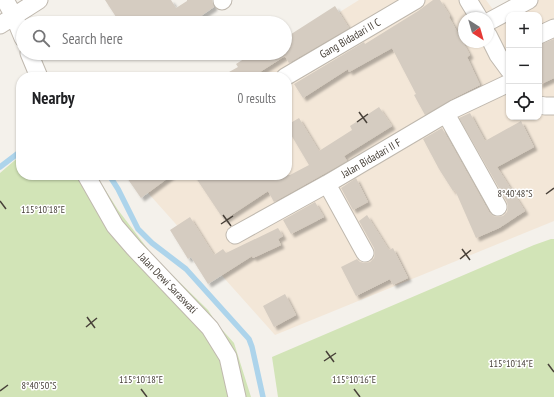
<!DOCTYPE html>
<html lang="en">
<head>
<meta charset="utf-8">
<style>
  :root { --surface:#fff; --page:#f2f2f2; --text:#202124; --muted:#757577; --line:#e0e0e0 }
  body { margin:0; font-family:"PT Sans Narrow",sans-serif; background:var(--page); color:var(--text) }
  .controls { position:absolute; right:12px; top:12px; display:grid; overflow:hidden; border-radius:8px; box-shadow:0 1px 3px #0004 }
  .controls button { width:36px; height:36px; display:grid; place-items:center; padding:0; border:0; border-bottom:1px solid var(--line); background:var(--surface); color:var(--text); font:20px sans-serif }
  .compass { position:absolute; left:458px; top:12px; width:36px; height:36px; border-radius:50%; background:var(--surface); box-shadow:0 1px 3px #0004; rotate:143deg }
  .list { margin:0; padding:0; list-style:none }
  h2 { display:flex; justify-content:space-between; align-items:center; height:52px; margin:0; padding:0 16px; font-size:17px }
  h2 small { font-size:13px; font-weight:400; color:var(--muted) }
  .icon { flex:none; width:22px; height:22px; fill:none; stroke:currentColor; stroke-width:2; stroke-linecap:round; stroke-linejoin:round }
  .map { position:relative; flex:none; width:554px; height:397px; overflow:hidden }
  .search { position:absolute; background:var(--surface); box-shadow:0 1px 3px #0004; left:16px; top:16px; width:276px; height:44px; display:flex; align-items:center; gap:10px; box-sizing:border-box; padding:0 14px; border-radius:22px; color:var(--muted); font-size:15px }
  .panel { position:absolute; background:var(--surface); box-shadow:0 1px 3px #0004; left:16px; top:72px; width:276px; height:108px; border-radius:16px }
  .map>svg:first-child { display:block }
</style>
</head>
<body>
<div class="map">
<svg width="554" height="397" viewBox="0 0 554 397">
  <defs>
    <filter id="shadow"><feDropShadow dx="3.5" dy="3.5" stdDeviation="1" flood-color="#0004"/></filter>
  </defs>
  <rect width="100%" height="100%" fill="#f4f1eb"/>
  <path fill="#f3e7d8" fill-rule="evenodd" d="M359,0h127l14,19 36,-19h18v221l-279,114 -143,-160h155v-98h-52l50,-24v-7zM509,15h30v102h-30zM464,18h24v24h-24z"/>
  <path fill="#d2e4b7" d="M21,155v20h75l22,35 36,47 54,53 9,14 17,19 17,54h-251v-224z
    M551,239h3v158h-276l-6,-40 262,-112z"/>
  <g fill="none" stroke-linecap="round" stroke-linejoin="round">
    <path stroke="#add4eb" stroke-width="5.5" d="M0,167l21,-16
      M109,175l9,14 20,40 14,14 34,26 63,70 3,8 11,50"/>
  </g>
  <path fill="#d5ccc1" filter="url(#shadow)" d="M105,0h66l5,8 11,-7v-1h25l2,7 -16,11 -1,-2 -11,7h-66z
    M433,0h7l10,16 -1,1 21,38 -3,2 13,28 -30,15 -25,15 -11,-20 2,-1 -24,-46 -43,24 -1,-3 -45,29 -9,-14 70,-42 1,2 53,-33z
    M335,6l14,22 -60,35 -4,-7 -33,21h-32l18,-10 -2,-3 17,-11h32v-15z
    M554,39v39l-15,7v-40z
    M379,107l13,19 -48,30 3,5 -73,41 -6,-11 -44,29 -30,-45h96l19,-10 -22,-37v-3l12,-7 20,33 33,-21 -2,-4z
    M470,113l15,28 36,-20 13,26 -37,20 28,44 -26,17 -23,10 -21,-48 -2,1 -14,-22 -16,-30 19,-11 47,84 4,4 4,1 6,-1 4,-4 1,-5 -1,-5 -48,-84z
    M125,175h47l-31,23z
    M356,178l12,24 -15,8 -12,-22z
    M315,202l9,15 -33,17 -8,-14z
    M367,215l22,35 4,-2 15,30 -15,7 -3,-6 -34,17 -15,-29 16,-8 3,3 5,1 5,-1 4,-4 1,-5 -1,-5 -15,-27z
    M190,217l24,38 9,-6 3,4 52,-25 5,8 -5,3 3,6 -28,13 -1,-2 -44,28 -17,-27 -3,2 -18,-29z
    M285,294l11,21 -22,12 -11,-21z"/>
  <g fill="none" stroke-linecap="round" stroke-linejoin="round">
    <defs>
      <path id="street" d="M5,0l9,16 9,22
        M468,0l11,18
        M222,1l1,-1
        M488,22l41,-22
        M0,25l39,-25
        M488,35l10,20 11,15
        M539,35l15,-7
        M29,53l10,24
        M285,77l131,-77
        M539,105l6,1h9
        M446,114l52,93
        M86,175l29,51 19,22 76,80 18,29 9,40
        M327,184l38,69
        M235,235l92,-51 127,-75 55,-26"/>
    </defs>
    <use href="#street" stroke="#bfb8ae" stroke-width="19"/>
    <use href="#street" stroke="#fff" stroke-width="17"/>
  </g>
  <path fill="none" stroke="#484139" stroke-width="1.5" d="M359,112l8,11M357,122l11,-8M546,194l8,-6M0,201l6,8M223,215l8,11M221,224l12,-8M462,249l8,11M460,259l11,-9M87,317l8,11M86,327l11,-9M326,351l8,11M324,361l12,-8M548,364l6,8M141,389l6,8M354,389l6,8M0,391l8,-6"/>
  <g text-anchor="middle" stroke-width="3" stroke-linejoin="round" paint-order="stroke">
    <g font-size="11" fill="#484139" stroke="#fff">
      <text transform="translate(350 38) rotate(-30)" y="4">Gang Bidadari II C</text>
      <text transform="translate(371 158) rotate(-30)" y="4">Jalan Bidadari II F</text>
      <text transform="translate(168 283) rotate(46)" y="4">Jalan Dewi Saraswati</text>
    </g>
  </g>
  <g font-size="10" text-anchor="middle" fill="#484139" stroke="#fff" stroke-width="3" stroke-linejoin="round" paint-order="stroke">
    <text x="515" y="197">8°40'48"S</text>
    <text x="43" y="213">115°10'18"E</text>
    <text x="511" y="367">115°10'14"E</text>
    <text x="141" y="383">115°10'18"E</text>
    <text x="354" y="383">115°10'16"E</text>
    <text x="39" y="389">8°40'50"S</text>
  </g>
</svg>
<div class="controls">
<button>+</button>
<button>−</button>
<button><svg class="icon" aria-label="locate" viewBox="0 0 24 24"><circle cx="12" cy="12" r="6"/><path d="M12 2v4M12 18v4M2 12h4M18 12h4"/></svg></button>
</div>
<svg class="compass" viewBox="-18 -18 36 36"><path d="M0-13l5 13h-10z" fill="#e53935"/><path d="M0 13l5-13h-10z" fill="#757577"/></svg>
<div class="search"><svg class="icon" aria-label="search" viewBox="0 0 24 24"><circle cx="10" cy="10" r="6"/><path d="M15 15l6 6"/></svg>Search here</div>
<section class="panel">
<h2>Nearby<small>0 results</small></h2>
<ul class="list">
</ul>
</section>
</div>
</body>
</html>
